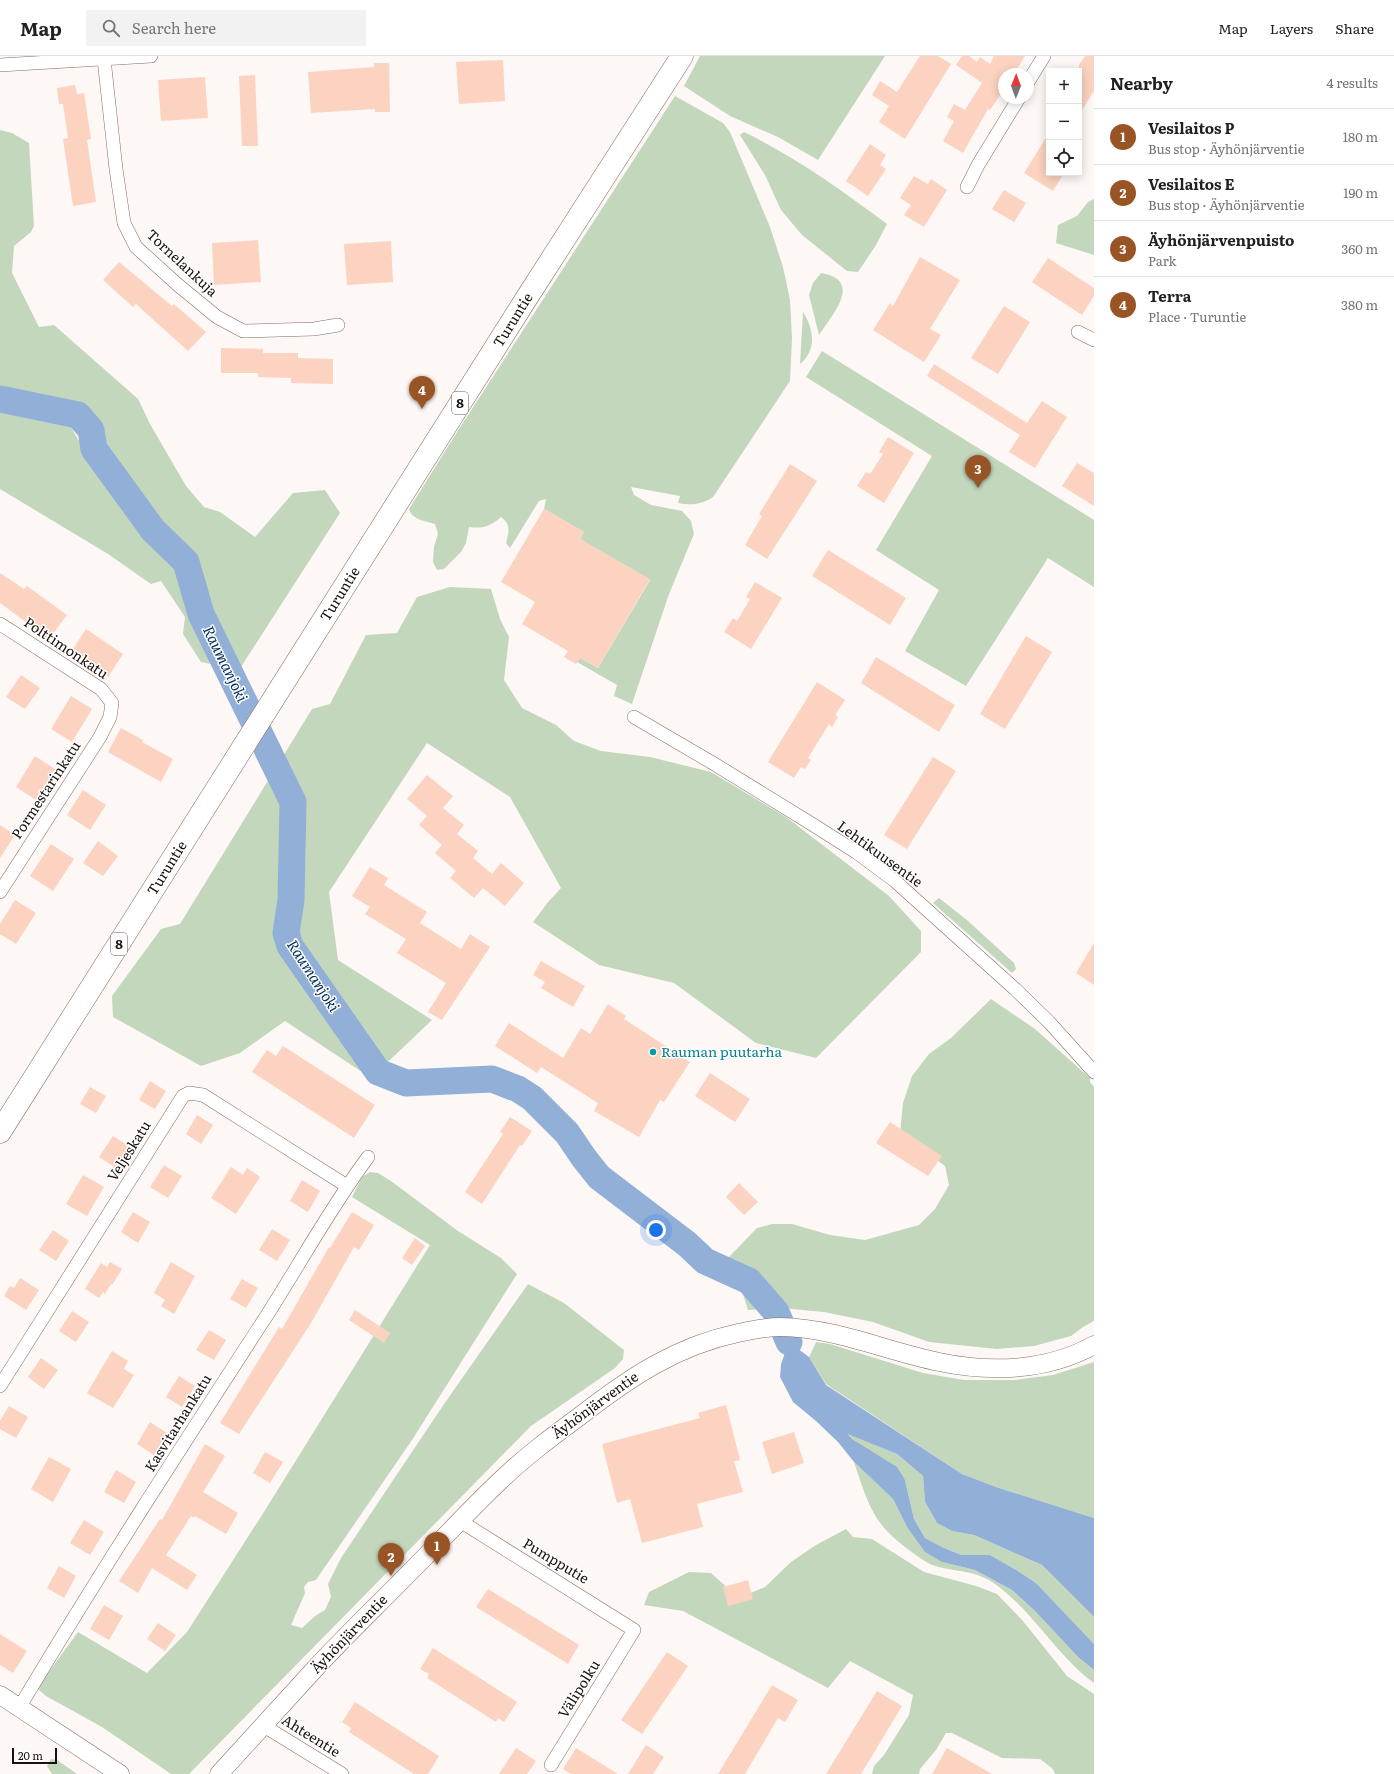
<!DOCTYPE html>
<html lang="en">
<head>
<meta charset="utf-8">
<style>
  :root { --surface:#fff; --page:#f2f2f2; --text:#202124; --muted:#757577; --line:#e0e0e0; --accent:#985425 }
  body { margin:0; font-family:Literata,serif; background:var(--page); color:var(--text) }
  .controls { position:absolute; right:12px; top:12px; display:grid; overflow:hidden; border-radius:0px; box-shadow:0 2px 10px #0003 }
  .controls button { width:36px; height:36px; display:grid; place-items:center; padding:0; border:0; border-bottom:1px solid var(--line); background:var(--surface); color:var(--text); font:20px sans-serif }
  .compass { position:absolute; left:998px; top:12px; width:36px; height:36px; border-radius:50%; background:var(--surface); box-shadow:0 2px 10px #0003; rotate:1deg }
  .scale { position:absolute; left:12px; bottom:10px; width:45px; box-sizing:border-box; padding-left:4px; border:2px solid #1a110d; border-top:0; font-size:11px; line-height:14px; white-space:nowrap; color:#1a110d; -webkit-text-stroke:3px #fff; paint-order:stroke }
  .you { position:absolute; left:656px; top:1174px; width:14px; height:14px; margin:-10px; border:3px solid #fff; border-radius:50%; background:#1a73e8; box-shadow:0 0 0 6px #1a73e833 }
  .badge { display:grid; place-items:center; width:26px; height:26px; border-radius:50%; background:var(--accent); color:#fff; font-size:13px; font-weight:700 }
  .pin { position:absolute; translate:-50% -33px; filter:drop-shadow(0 1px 2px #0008) }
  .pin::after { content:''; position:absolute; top:21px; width:14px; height:12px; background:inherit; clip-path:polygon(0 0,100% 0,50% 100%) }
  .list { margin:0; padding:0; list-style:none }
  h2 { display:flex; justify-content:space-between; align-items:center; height:52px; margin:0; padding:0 16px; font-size:17px }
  h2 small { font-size:13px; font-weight:400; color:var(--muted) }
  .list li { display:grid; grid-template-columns:26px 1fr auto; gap:12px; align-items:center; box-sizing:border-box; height:56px; padding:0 16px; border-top:1px solid var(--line) }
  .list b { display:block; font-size:15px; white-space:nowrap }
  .list p { margin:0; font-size:13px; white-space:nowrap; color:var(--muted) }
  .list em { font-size:13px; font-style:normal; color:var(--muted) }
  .icon { flex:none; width:22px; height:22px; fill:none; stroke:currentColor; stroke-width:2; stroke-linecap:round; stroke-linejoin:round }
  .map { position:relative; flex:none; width:1094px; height:1718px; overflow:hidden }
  header { display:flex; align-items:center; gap:24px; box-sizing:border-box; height:56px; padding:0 20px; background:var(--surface); border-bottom:1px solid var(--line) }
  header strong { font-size:19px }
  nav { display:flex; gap:22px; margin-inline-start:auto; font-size:14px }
  .search { width:280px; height:36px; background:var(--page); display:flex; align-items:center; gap:10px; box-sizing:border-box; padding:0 14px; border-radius:0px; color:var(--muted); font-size:15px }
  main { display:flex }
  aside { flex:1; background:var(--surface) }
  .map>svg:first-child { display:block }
</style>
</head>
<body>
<header>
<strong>Map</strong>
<div class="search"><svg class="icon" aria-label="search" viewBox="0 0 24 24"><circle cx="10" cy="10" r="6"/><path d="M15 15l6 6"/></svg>Search here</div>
<nav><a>Map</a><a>Layers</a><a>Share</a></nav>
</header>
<main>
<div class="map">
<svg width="1094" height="1718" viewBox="0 0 1094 1718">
  <rect width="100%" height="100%" fill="#fdf7f5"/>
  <path fill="#c3d7bd" d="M700,0h185l-67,104 -40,-23 -48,-21 -46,-30z
    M675,40l48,27 7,9 40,95 13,40 7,33 2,38 -2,43 -77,116c-10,7 -23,9 -35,6l2,-7 -49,-9 3,8 17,10 31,6 9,10 3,13 -25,60 -37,110 -18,-8 3,-11 -40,-23 3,-4 18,10 52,-88 -70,-41 4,-7 -40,-23 2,-10 -7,2 -29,47 -4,-5c3,-11 5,-19 -5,-26 -10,9 -18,12 -32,10l-3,16 -5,9 -17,17 -7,1 -4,-8 1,-15 4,-13 -3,-10c-9,-3 -23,-4 -26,-15l50,-80z
    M0,74l12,3 17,10 5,83 -3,6 -17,14 -2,27 27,54 15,-2 84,74 12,25 36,62 18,21 16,5 35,25 38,-44 32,-3 15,23 -101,157 -41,-77 -6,-36 -37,-32 -29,-53 -22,-17 -3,-28 -11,-14 -42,-12 -48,-9z
    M744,76c53,26 96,57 143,92l-11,21 -18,27 -11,-1 -45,-36 -21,-25 -16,-35 -25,-40z
    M1094,143v56l-38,-12 2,-18 19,-9 11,-14z
    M821,217c43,7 11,42 -2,62l-10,-40 4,-12z
    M803,256c11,17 14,38 -3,52z
    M822,295l272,169v67l-46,-29 -82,128 -61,-35 34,-61 -63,-40 56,-94 -126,-79z
    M0,348l67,16 21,37 46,62 45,50 16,50 21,46 -15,-3 -18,-28 2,-17 -24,-36 -10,3 -43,-30 -108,-65z
    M450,531l41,2 9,30 9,18 -5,43 18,28 34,17 18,16 27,10 49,6 61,15 75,45 103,79 32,35v21l-105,106 -60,-15 -82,-60 -75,-18 -66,-43 16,-21 12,-13 -51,-91 -83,-54 -98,149 9,68 94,60 -61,58 -86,-57 -45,32 -39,13 -88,-49 -1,-21 49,-67 19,-5 132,-215 18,-5 36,-69 31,-2 20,-36z
    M939,842l29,23 46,42 2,6 -4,4 -79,-70z
    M991,943l44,30 55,49v4l4,5v234l-11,6 -12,9 -37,10 -37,3 -68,-7 -56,-20 -49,-10 -42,-4 -34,2 -9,-28 -14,-16 1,-6 31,-32 15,-4h20l38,11 35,5 54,-15 16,-16 14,-24 -4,-19 -45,-33 3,-30 9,-27 17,-22 22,-16z
    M370,1116l8,1 13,8 67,50 43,27 16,16 -105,166 -96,140 -8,2 -4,5 1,6 -14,32 11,3 13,-12 10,-6 6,-13 -3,-13 13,-26 101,-151 86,-123 36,19 60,47 -1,9 -8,9 -84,58 -342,348h-18l-69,-47 -56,-31 -7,-6 1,-6 38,-52 69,41 40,-41 75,-117 168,-270 -78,-48 10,-20z
    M816,1286l14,2 93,29 41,7h49l40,-5 41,-13v156l-98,-31 -34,-13 -136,-90 -17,-27z
    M848,1377l49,21 26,22 2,26 12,21 15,8 22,4 68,30 52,52v27l-58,-61 -18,-12 -28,-16h-29l-19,-8 -17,-9 -11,-19 -9,-39 -53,-41z
    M854,1406l39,37 14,28 35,35 33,8 37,20 23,21 43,46 16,13v13c-38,-28 -61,-72 -99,-99 -19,-14 -39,-12 -60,-18 -9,-3 -19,-11 -26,-16 -37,-27 -41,-47 -55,-88z
    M846,1473l7,8 19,2 52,33 52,14 21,8 26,27 44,55 27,18v80h-39l-2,-5 -13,-10 -38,-1 -50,-25h-6l-10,17 -16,19 -1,5h-47l2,-8 10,-11 25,-40 4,-20 -63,-34 -22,27 -145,-77 -39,-6 5,-13 40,-20 22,1 19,17 18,4 17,-7 26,-25 25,-17z
    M51,1703l6,1 20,14h-25l-5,-8z"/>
  <path fill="#92b0d7" d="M789,1286l20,15 17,28 136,89 34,13 98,31v99l-52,-52 -68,-30 -22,-4 -15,-8 -12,-21 -2,-26 -26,-22 -49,-20 4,5 45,28 8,13 9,39 11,19 17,9 19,8h29l28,16 18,12 58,61v26l-16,-13 -43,-46 -23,-21 -37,-20 -33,-8 -17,-10 -18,-25 -14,-28 -39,-37 -16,-20 -22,-21 -23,-19 -13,-25 1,-13z"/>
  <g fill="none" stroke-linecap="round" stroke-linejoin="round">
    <path stroke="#92b0d7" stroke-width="27" d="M0,343l78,16 13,15 3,19 59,81 33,32 15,52 92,188 -2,98 -5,33 4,13 88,126 28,11 86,-4 26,10 14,9 35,35 17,25 15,19 88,67 18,17 44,20 27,31 13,30"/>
  </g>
  <path fill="#fbd3c0" d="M920,0h18l13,8 -46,75 -26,-17 10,-16 -17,-11 8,-14 17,11z
    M962,0h7l8,6 3,-5 10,7 4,-8h31l-11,18h-10v15l-14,21 -2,-1 -25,44 -20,-12 11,-20 -7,-4 7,-13 11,6 17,-27 -26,-18z
    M1085,0h9v35l-15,24v-50z
    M503,4l2,41 -46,3 -3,-42z
    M374,7h15l1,49h-15v-3l-64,4 -3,-41 66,-5z
    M255,19l3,71h-16l-3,-70z
    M205,21l3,41 -47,3 -3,-41z
    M75,29l2,9 7,-1 7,46 -4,1 9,62 -23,4 -10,-67 5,-1 -5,-34h-4l-2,-16z
    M1049,77v40h15l-11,18 -29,-18z
    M870,88l16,11 -6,10 6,4 -18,27 -22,-15z
    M914,120l14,8 3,-5 16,11 -23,37 -20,-12 7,-10 -11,-7z
    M1004,134l22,13 -12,19 -22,-13z
    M258,184l3,42 -47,3 -2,-42z
    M391,185l2,41 -46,3 -3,-41z
    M920,201l40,23 -30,49 11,6 -17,27 -51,-32 17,-27 3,3z
    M1048,202l46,30v8l-12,19 -50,-33z
    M119,206l53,44 2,-2 32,28 -18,19 -52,-47 -3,3 -30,-27z
    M1004,250l26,16 -32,52 -27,-16z
    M221,292l42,1v4h35v5l35,1v25l-42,-1v-5l-33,-1v-4h-37z
    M934,308l93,59 15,-22 25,16 -32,51 -26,-16 11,-17 -93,-59z
    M888,381l26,16 -30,50 -27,-17 9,-14 4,2 13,-20 -4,-2z
    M1077,407l17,10v33l-32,-20z
    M790,408l27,17 -50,78 -22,-14 17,-29 -3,-2z
    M544,453l40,23 -4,7 70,40 -52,89 -18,-10 -4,6 -12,-7 4,-6 -46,-27 13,-22 -34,-20z
    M828,494l78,48 -16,27 -78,-49z
    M0,517l24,16 3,-3 40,29 -18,24 -49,-36z
    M755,526l27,16 -31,51 -27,-17 9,-14 4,3 13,-22 -4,-2z
    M86,573l37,25 -15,23 -37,-25z
    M1026,580l26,16 -47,77 -25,-15z
    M876,601l79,48 -16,27 -78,-49z
    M21,619l19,13 -15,21 -19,-12z
    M817,626l28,18 -10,15 3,2 -6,10 -3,-3 -21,34 3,2 -6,9 -4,-2 -7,11 -26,-16z
    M71,640l21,13 -20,33 -21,-13z
    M121,672l22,12 -1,2 31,17 -12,23 -53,-30z
    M35,700l20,13 -19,31 -20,-13z
    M933,701l23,14 -49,78 -23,-14z
    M427,719l26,21 -10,12 21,17 -7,9 21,17 -5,7 19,16 9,-11 23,20 -19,23 -22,-18 -9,10 -24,-20 6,-7 -21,-18 7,-8 -23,-20 8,-9 -20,-17z
    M83,734l23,15 -16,25 -23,-15z
    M0,769l15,10 -15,23z
    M98,785l20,15 -15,20 -20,-13z
    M51,788l23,15 -21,32 -23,-15z
    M370,811l18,11 -4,7 43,27 -7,11 41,26 9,-15 20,13 -48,73 -14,-8 18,-29 -49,-30 9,-14 -41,-25 5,-7 -18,-11z
    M15,844l21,13 -20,31 -16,-10v-10z
    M1094,887v42l-18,-12z
    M541,905l44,25 -12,21 -32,-19 4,-6 -12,-7z
    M608,948l18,12 -2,3 66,43 -26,40 -4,-2 -21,37 -45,-26 4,-8 -57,-36 -4,6 -42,-27 14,-23 54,35 18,-30 9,6z
    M283,990l92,59 -21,33 -102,-66 15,-22 9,6z
    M710,1017l40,26 -15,23 -40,-26z
    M150,1025l16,10 -11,18 -16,-9z
    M90,1031l16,9 -10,17 -16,-9z
    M197,1059l16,10 -12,19 -15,-10z
    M510,1061l22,14 -10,15 -2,-1 -38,59 -17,-12 38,-58 -3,-2z
    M890,1066l52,34 -14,20 -52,-33z
    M113,1080l17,11 -14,21 -17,-11z
    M164,1109l18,11 -14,22 -18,-11z
    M231,1111l12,8 4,-7 13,9 -24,37 -25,-16z
    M83,1119l21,12 -17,29 -21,-12z
    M302,1124l18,11 -12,21 -18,-11z
    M739,1127l19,19 -14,13 -18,-18z
    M133,1156l17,10 -12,21 -17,-11z
    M352,1156l22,13 -15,25 -5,-3 -43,76 -72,111 -19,-11 59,-96 3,2 47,-82 1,1z
    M272,1173l18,11 -13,21 -18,-11z
    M53,1174l16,11 -13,20 -17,-11z
    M415,1182l10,8 -13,19 -10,-7z
    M110,1206l12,7 -10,16 -1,-1 -6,10 -2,-2 -4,6 -14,-9 16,-26 6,4z
    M171,1206l24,14 -21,38 -13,-8 4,-6 -11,-7z
    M20,1222l19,12 -13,20 -22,-14 6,-10 4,2z
    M242,1223l16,9 -12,20 -16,-9z
    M355,1254l35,23 -6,10 -35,-23z
    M72,1255l17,11 -13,20 -17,-11z
    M209,1274l17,10 -12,20 -18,-10z
    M112,1295l16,10 -4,8 10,6 -21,33 -26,-15z
    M41,1302l17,12 -14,19 -16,-12z
    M179,1320l16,10 -13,21 -16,-10z
    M726,1349l14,55 -6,1 9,31 -46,12 6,23 -61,16 -12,-44 -13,4 -15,-59 98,-26 -2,-5z
    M9,1350l19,11 -12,21 -16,-9v-8z
    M150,1366l17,11 -13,22 -17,-11z
    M794,1376l10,31 -32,11 -10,-32z
    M205,1388l20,12 -22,36 35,21 -12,21 -31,-18 -1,2 -3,-2 -25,39 31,20 -10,15 -35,-22 -14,25 -19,-12 41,-62 2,1z
    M265,1396l18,10 -13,21 -17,-10z
    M49,1401l22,12 -18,33 -22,-13z
    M116,1414l20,12 -12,21 -20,-11z
    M84,1464l20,12 -14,23 -20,-12z
    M59,1510l17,10 -12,22 -17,-10z
    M748,1524l5,19 -25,7 -5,-19z
    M488,1533l91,56 -11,19 -92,-57z
    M104,1549l19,11 -14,24 -19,-11z
    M158,1567l18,12 -11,16 -18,-12z
    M0,1578l27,17 -14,22 -13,-8z
    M433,1592l84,54 -13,20 -6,-4 -2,4 -69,-44 2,-4 -9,-5z
    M667,1596l21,14 -46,68 -21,-14z
    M772,1629l26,15 -13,22 -7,-4 -33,56h-27z
    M877,1635l25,15 -41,68h-35z
    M355,1646l84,54 -11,18h-14l-65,-42 2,-4 -9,-6z
    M646,1689l18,12 -11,17h-25z
    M516,1692l20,13 -9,13h-28z
    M576,1692l42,26h-47l-8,-5z
    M947,1692l45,26h-60z"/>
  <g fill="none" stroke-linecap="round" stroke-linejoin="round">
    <defs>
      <path id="street" d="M104,3l12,110 8,54 12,24 42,38 39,32 26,14 71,-2 24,-4
        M0,9l151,-9
        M1028,26l16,-26
        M967,131l11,-22 41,-67
        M1078,276l16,8
        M0,568l101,65 11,14 -2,14 -10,20 -100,155
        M634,661l77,45 96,59 49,31 39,29 120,108 34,33 45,50
        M0,1330l183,-290 6,-3 14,2 144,91
        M460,1465l174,109 -83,135
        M19,1652c80,-134 165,-265 250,-396 33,-52 62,-105 99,-155
        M264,1670l78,48"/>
      <path id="secondary" d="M0,1639l120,79
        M219,1718c31,-34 62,-68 93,-102 32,-35 67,-68 100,-102 30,-30 59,-62 90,-91 24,-23 51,-43 78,-63 49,-38 96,-70 158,-83 14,-3 27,-6 42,-6 57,1 105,24 159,35 52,11 108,9 155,-17"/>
      <path id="highway" d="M0,1076l526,-833 156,-243"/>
    </defs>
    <use href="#street" stroke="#846c61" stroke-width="14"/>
    <use href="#secondary" stroke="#846c61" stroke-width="19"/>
    <use href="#highway" stroke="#846c61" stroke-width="23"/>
    <use href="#street" stroke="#fff" stroke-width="13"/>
    <use href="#secondary" stroke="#fff" stroke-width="18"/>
    <use href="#highway" stroke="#fff" stroke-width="22"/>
  </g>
  <circle fill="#0f9aa8" stroke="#fff" stroke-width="1.5" cx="653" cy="996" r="4"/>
  <g text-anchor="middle" stroke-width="3" stroke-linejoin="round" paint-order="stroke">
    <g fill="#fff" stroke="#5f5856" stroke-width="1">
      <rect x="452" y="336" width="16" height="22" rx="3"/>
      <rect x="111" y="877" width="16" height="22" rx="3"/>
    </g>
    <g font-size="13" font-weight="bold" fill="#1a110d">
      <text x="460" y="352">8</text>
      <text x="119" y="893">8</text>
    </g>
    <g font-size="14" fill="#1a110d" stroke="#fff">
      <text transform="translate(182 207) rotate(43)" y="5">Tornelankuja</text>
      <text transform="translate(513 264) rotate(-58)" y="5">Turuntie</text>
      <text transform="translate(340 538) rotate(-58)" y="5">Turuntie</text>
      <text transform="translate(66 592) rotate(34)" y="5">Polttimonkatu</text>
      <text transform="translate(46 734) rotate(-57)" y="5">Pormestarinkatu</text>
      <text transform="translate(880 798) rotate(36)" y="5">Lehtikuusentie</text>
      <text transform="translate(167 812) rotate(-58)" y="5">Turuntie</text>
      <text transform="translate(129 1095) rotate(-58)" y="5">Veljeskatu</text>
      <text transform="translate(595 1349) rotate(-36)" y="5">Äyhönjärventie</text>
      <text transform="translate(178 1367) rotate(-58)" y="5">Kasvitarhankatu</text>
      <text transform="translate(556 1505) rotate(31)" y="5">Pumpputie</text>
      <text transform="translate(349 1578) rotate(-46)" y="5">Äyhönjärventie</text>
      <text transform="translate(579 1633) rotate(-58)" y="5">Välipolku</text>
      <text transform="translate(311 1680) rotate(32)" y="5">Ahteentie</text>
    </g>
    <g font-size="14" fill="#0d838f" stroke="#fff" text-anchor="start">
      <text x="661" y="1001">Rauman puutarha</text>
    </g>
    <g font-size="15" font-style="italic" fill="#012e5c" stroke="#fff">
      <text transform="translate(225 608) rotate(64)" y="5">Raumanjoki</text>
      <text transform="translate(313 920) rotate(57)" y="5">Raumanjoki</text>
    </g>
  </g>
</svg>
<div class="controls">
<button>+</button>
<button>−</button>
<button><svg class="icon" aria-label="locate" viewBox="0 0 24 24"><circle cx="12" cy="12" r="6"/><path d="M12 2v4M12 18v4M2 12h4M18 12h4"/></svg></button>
</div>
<svg class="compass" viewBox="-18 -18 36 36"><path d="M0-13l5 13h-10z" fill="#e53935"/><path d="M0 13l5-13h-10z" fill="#757577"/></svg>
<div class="scale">20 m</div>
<div class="you"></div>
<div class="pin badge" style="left:437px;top:1509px">1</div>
<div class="pin badge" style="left:391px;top:1520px">2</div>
<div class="pin badge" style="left:978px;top:432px">3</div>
<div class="pin badge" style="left:422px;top:353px">4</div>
</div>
<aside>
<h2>Nearby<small>4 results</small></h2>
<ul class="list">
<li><span class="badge">1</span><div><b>Vesilaitos P</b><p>Bus stop · Äyhönjärventie</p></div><em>180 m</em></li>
<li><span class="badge">2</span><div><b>Vesilaitos E</b><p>Bus stop · Äyhönjärventie</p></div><em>190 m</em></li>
<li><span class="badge">3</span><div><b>Äyhönjärvenpuisto</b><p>Park</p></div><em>360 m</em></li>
<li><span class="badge">4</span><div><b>Terra</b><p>Place · Turuntie</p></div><em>380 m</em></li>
</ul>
</aside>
</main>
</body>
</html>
